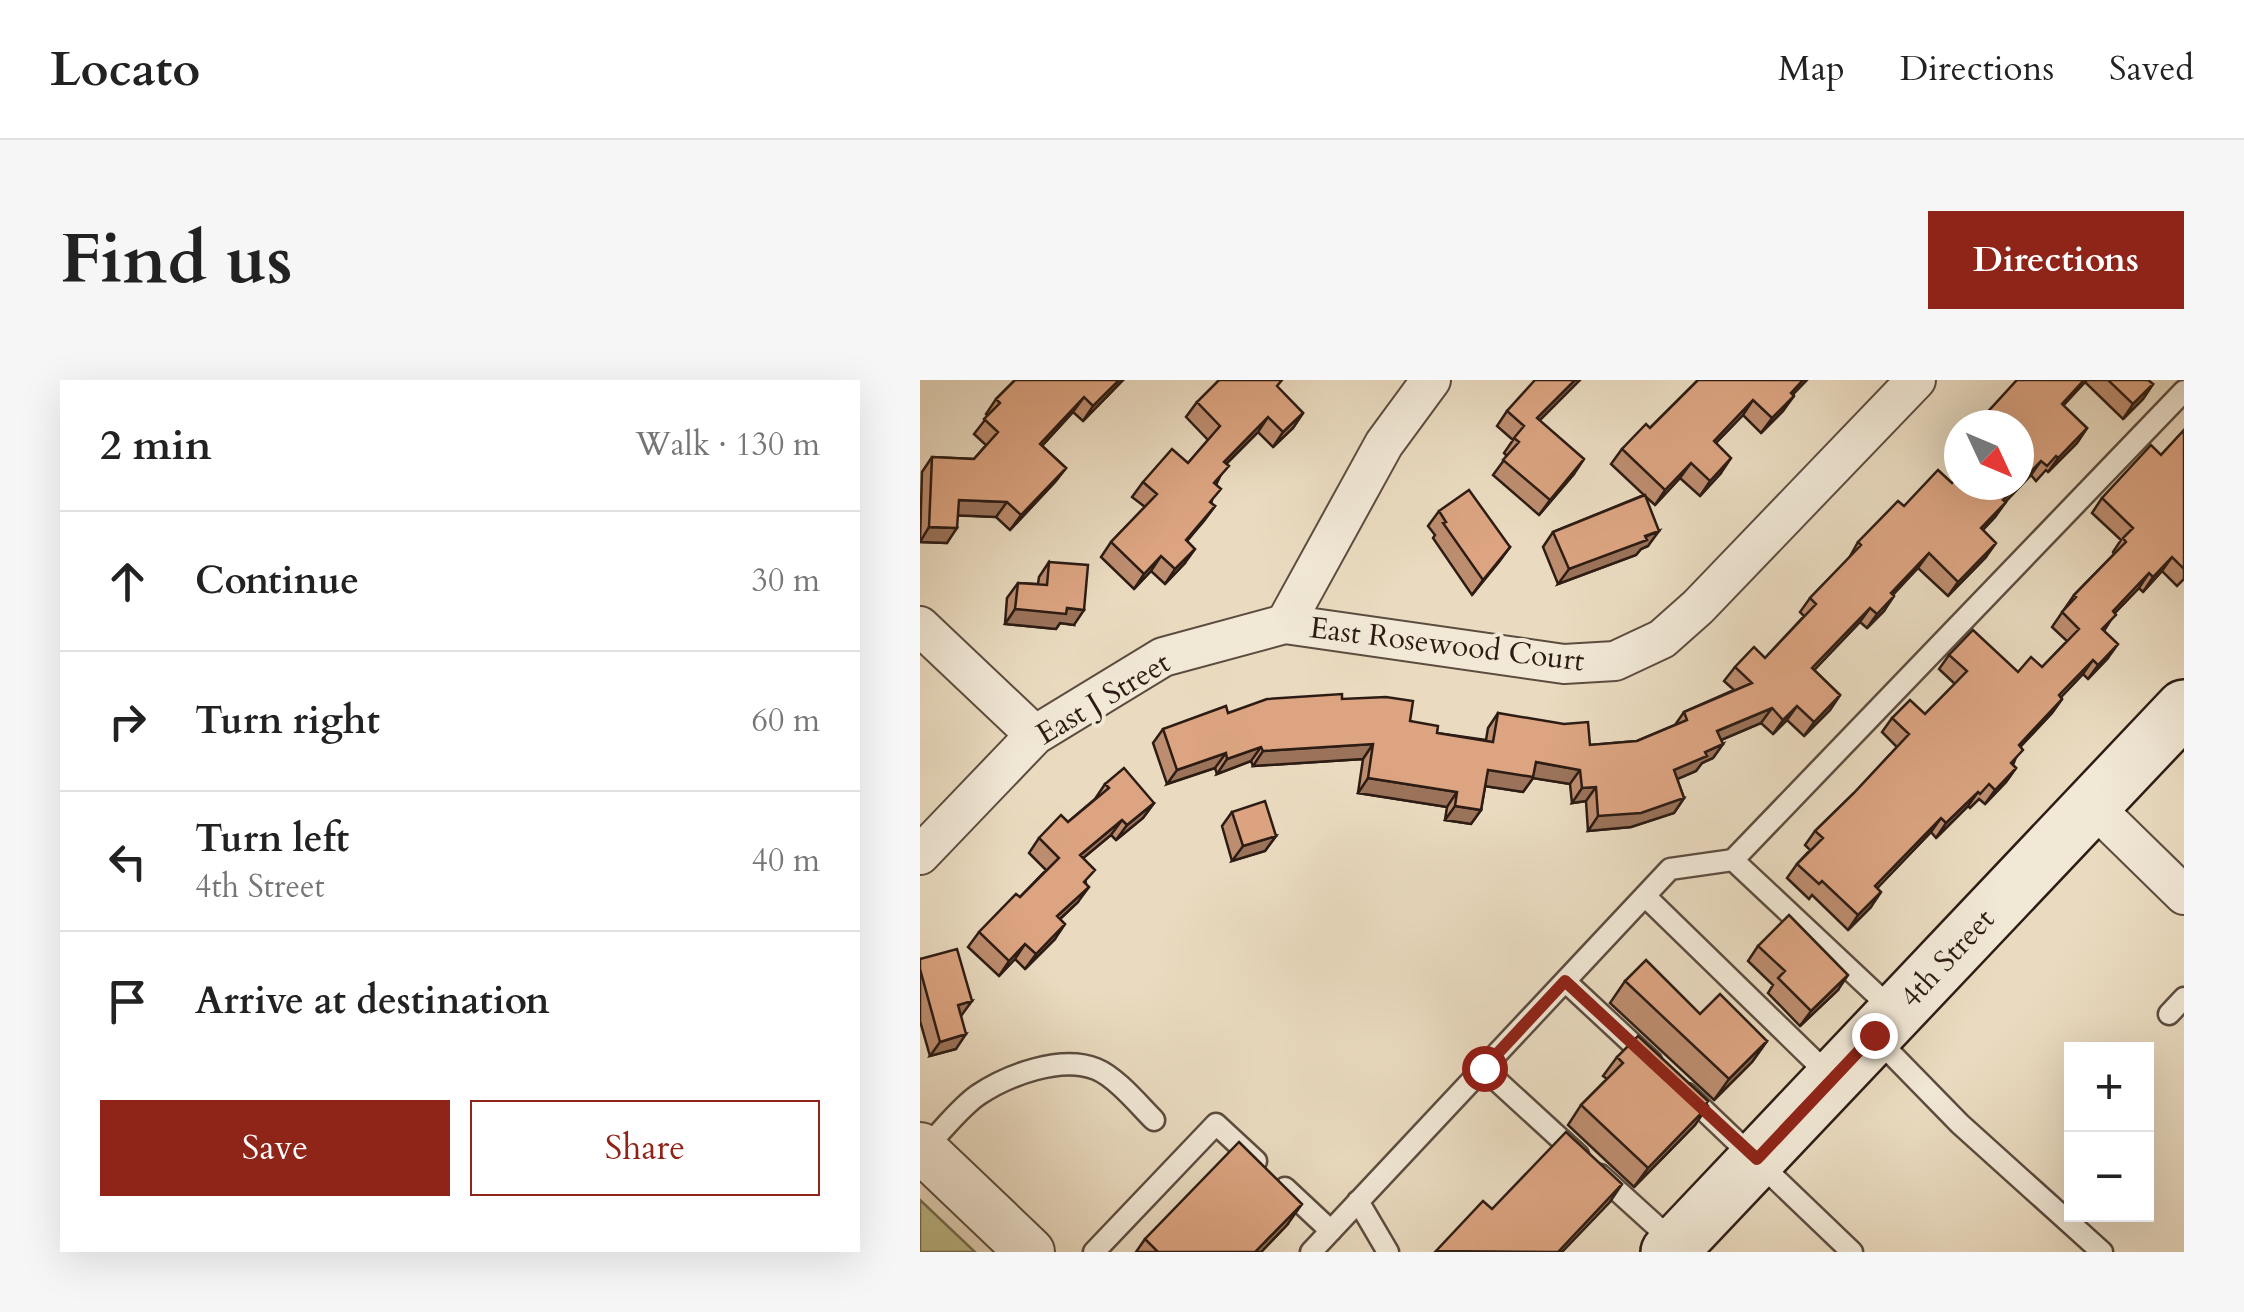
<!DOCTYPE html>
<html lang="en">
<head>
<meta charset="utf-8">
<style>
  :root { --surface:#fff; --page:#f6f6f6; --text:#222; --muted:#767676; --line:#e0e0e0; --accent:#8f2418 }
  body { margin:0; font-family:Cardo,serif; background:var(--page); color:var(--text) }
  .controls { position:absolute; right:30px; bottom:30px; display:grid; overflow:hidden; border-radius:0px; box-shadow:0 10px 40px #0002 }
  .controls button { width:90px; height:90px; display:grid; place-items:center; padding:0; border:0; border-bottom:2px solid var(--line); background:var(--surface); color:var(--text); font:50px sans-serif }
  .compass { position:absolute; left:1024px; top:30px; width:90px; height:90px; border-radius:50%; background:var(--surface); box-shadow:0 10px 40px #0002; rotate:134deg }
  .stop { position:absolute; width:30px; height:30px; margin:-22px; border:8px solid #8f2418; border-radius:50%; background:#fff }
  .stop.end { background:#8f2418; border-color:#fff; box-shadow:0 2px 10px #0008 }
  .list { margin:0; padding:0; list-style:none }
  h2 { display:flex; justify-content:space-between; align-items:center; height:130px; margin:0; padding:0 40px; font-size:42px }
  h2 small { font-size:32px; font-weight:400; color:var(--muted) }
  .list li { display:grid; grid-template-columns:65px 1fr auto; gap:30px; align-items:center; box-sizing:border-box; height:140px; padding:0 40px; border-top:2px solid var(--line) }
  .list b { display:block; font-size:38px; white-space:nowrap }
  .list p { margin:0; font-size:32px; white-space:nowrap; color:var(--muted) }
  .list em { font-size:32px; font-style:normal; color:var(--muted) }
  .actions { display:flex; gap:20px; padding:30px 40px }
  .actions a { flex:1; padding:22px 0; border:2px solid var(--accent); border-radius:0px; text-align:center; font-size:35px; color:var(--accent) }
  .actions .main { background:var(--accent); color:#fff }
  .icon { flex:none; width:55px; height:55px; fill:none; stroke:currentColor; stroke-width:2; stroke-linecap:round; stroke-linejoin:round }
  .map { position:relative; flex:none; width:1264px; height:872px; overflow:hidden; border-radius:0px }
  header { display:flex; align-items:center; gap:60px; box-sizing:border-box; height:140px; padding:0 50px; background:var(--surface); border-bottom:2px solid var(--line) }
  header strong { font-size:48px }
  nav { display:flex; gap:55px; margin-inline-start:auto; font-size:35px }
  .intro { display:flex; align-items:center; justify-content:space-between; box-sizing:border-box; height:240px; padding:0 60px }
  h1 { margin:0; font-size:70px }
  .button { padding:25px 45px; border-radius:0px; background:var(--accent); color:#fff; font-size:35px; font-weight:700 }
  main { display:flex; gap:60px; padding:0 60px }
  aside { flex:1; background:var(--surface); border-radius:0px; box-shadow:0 10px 40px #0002 }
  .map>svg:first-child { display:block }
</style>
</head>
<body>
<header>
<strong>Locato</strong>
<nav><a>Map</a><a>Directions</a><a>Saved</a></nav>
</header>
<div class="intro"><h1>Find us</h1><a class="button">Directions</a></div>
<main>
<aside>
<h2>2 min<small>Walk · 130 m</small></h2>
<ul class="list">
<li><svg class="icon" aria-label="ahead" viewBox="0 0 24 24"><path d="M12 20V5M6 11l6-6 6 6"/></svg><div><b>Continue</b></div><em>30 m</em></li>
<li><svg class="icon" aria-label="right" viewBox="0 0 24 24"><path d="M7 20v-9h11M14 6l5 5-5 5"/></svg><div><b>Turn right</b></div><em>60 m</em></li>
<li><svg class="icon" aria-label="left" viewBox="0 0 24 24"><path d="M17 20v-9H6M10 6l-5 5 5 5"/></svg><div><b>Turn left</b><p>4th Street</p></div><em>40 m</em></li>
<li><svg class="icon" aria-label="arrive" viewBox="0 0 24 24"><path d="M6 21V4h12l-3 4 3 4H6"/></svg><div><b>Arrive at destination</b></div></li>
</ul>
<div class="actions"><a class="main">Save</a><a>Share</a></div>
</aside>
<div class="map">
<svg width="1264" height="872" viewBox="0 0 1264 872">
  <rect width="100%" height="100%" fill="#eadbc0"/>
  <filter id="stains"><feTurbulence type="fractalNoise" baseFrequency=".002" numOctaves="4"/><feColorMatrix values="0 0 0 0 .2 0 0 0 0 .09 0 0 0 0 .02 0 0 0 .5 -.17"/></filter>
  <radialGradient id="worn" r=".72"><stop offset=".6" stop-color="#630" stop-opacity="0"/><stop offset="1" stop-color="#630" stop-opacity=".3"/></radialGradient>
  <path fill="#bebe8d" stroke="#766d50" stroke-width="2.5" d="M0,820l55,52h-55z"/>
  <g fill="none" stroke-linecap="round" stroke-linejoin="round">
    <defs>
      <path id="service" d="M813,480l451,-469
        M725,516l186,181
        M645,601l86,80
        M1249,634l15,-16
        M955,657l85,87 142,128
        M563,688l95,87
        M767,714l165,158
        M3,770c18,-17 35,-41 55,-55 30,-20 83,-40 118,-26 20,8 43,36 58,51
        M680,795l75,68
        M365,808l46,43
        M438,821l30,51
        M174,872l122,-128 40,37
        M391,872l359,-383 63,-9 161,151"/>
      <path id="minor" d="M365,244l279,40 51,-3 47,-22 36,-32 218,-227
        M0,246l115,109
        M1172,425l92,90
        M0,475l115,-120 128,-78 122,-33 99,-180 47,-64"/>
      <path id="tertiary" d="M0,767l110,105"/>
      <path id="secondary" d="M749,872l515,-544"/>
    </defs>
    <use href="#service" stroke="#5c4c3f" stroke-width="25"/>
    <use href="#minor" stroke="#5c4c3f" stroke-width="42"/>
    <use href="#tertiary" stroke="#5c4c3f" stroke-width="52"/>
    <use href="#secondary" stroke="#2d1c14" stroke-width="60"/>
    <use href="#service" stroke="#f1e8d6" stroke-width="20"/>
    <use href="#minor" stroke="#f1e8d6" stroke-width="38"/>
    <use href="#tertiary" stroke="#f1e8d6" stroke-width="48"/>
    <use href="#secondary" stroke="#f1e8d6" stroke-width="55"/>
  </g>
  <path fill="#bd8d6f" stroke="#2d1c14" stroke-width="2.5" d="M95,0h108l-40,41 -10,-9 -31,34 24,22 -11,14 -45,48 -14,-13 -38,-2 -11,28 -27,-1 2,-70 10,-15 42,2 12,-14 -12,-11 14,-18 -2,-2 10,-15z
    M778,0l95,15 -10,16 -22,22 -18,-18 -27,28 5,30 -21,23 -20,-18 -25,27 -10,-9 3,50 -7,3 -5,6 -78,29 -15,-37 10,-15 91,-37 -33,-31 11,-15 28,-21z
    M1097,0h131l5,4 -10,15 -20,20 -38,-37 -22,24 24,22 -10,15 -29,29 -2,-2 -10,11 -5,-6 -26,27 -10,15 -12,13 3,27 -38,39 -30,-28 -25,27 -9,16 -17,17 -7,-6 -46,48 26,25 -10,15 -26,26 -17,-16 -14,14 -12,-11 -40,17 2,4 -10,14 -11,5 -6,8 -19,8 7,19 -10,15 -43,14 -43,4 -2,-30 -14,2 -2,-19 -37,-6 -10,14 -38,-6 -4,24 -10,14 -26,-4 2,-13 -89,-14 5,-34 -110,7 -2,-5 -34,13 -2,-6 -48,16 -14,-41 10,-14 65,-16 114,-14 68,22 27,12 49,7 2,-12 10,-15 92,32 47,-4 38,-16 9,-13 50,-22 -10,-9 11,-14 30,-9 39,-42 -4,-4 10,-14 39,-40 9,-16 46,-36 48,-23 67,-58h-42z
    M358,8l25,25 -10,15 -20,19 -15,-15 -32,32 -10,21 -5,19 4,2 -28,35 -2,22 -20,21 -14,-13 -17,18 -33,-32 10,-15 34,-35 -13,-10 11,-15 45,-19 20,-23 -22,-23 11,-15z
    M587,31l32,9 35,54 -35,41 -46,-40 14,-19 -3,-3 9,-13 -16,-14z
    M1264,50v149l-7,7 -15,-15 -19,21 -4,-4 -24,25 -11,18 4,27 -20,21 -5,-5 -22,23 1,2 -10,14 -32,34 -7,18 3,3 -10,14 -21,22 -6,-5 -9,9 -2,-2 -32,32 -5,-6 -54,56 -6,19 -23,23 -36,-35 -3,4 -22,-21 10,-14 13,-14 -5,-5 10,-14 39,-38 43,-46 -15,-15 10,-14 33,-4 30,-30 -16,-15 10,-14 69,17 24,-5 25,-26 -15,-14 22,-32 40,-41 -1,-2 8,-12 -29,-27 10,-15 59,-43z
    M519,131l71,36 -38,48 -39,-57 2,-3 -7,-9z
    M129,182l25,63 -14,-2 -4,6 -51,-5 2,-26 11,-15 20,1 1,-7z
    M185,404l49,19 -11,15 -27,22 -5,-5 -28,23 3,26 -8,18 -18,17 -5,20 -30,30 -10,-10 -16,17 -31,-29 11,-15 41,-35 26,-27 -17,-17 10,-15 29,-16 27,-23z
    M312,432l44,24 -11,15 -33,10 -10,-35z
    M838,566l80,44 -38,36 -32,-33 5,-8 -25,-24z
    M0,579l41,57 -5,33 -26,7 -10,-35z
    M705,601l75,33 67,27 -15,21 -38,38 -104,-97z
    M697,677l89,47 -11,21 -61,62 -66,-62 13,-20 26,-26 -4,-3z
    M367,845l-26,27h-125l9,-13z"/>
  <path fill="#9a735a" stroke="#2d1c14" stroke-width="2.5" d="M199,0h4l-40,41 10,-15z
    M655,0h5l-53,53 10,-15z
    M883,0h4l-27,28 11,-15z
    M1164,0h3l-36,38 11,-14z
    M1233,4l-10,15 -20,20 10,-15z
    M874,16l-11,15 -22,22 11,-15z
    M164,17l-11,15 -43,47 10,-15z
    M833,20l-10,15 -40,41 11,-15z
    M383,33l-10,15 -20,19 10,-15z
    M348,37l-10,15 -44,44 10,-14z
    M1167,48l-10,15 -29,29 10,-14z
    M811,78l-10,15 -21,23 10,-15z
    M664,79l-10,15 -35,41 11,-15z
    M1121,81l-10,14 -38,40 10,-15z
    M771,83l-11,15 -25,27 10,-15z
    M146,88l-11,14 -45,48 11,-15z
    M39,120l48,2 -11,15 -48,-2z
    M1086,122l-11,15 -24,25 10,-14z
    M295,126l-11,15 -29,34 11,-15z
    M9,147l28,1 -10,15 -27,-1z
    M739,151l-11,15 -7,3 -5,6 -78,29 11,-15z
    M1076,163l-10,14 -38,39 10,-14z
    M590,167l-11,15 -27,33 11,-15z
    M275,169l-10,14 -20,21 10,-15z
    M1009,173l-11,15 -38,39 11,-14z
    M241,176l-10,15 -17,18 10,-15z
    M1252,177l-10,14 -19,21 10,-15z
    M1229,193l-10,15 -36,37 10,-14z
    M974,216l-10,15 -17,17 10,-14z
    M147,228l17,2 -10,15 -14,-2 -4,6 -51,-5 10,-15z
    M950,228l-10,14 -58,61 10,-15z
    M1198,264l-10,14 -20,21 10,-14z
    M1173,280l-10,14 -34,36 10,-15z
    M920,315l-10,15 -26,26 10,-14z
    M1142,319l-10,14 -43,46 10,-14z
    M877,326l-10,14 -14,14 10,-14z
    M852,328l-11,15 -54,23 10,-15z
    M453,364l-10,15 -110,7 10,-15z
    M803,364l-10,14 -11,5 -6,8 -32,14 10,-15 31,-18z
    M341,367l-10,14 -34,13 10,-15z
    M306,373l-11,15 -48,16 10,-14z
    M616,382l44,8 -10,14 -37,-6 -10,14 -45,-7 10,-15z
    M1096,388l-10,14 -21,22 10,-14z
    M448,398l89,14 -10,15 -89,-14z
    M676,407l-10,14 -14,2 10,-15z
    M1058,412l-10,14 -32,32 10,-15z
    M764,418l-10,15 -43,14 -43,4 10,-15z
    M234,423l-11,15 -27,22 11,-15z
    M535,426l26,4 -10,14 -26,-4z
    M1021,438l-10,14 -66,69 10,-15z
    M202,440l-11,15 -42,35 11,-15z
    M356,456l-11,15 -33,10 11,-15z
    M169,507l-11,15 -31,29 10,-15z
    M961,512l-10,15 -23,23 10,-15z
    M145,544l-10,15 -30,30 11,-15z
    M105,564l-10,15 -16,17 10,-15z
    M928,595l-10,15 -38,36 11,-15z
    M52,621l-11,15 -14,4 11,-15z
    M46,654l-10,15 -26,7 10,-14z
    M847,661l-15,21 -38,38 15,-21z
    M788,726l-13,19 -61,62 14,-19z
    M702,804l-12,18 -48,50h-4z
    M382,824l-15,21 -26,27h-6z"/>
  <path fill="#dca481" stroke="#2d1c14" stroke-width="2.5" d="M95,0h104l-26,26 -9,-9 -44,47 26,24 -45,47 -14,-13 -48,-2 -2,28 -28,-1 3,-70 42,2 24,-27 -14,-13 16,-16 -4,-4z
    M299,0h63l-5,6 26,27 -20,19 -15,-15 -44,45 5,4 -15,17 7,6 -11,13 5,4 -29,34 9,9 -20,20 -14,-13 -17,18 -33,-32 46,-48 -14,-12 29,-33 16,14 32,-37 -23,-24z
    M615,0h40l-38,38 47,41 -34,41 -47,-40 16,-18 -5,-4 10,-12 -17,-15z
    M778,0h105l-12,13 3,3 -22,22 -19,-18 -39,41 17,17 -21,23 -19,-18 -26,27 -43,-41 24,-25 4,4z
    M1097,0h67l-22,24 25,24 -29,30 -2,-2 -9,10 -6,-5 -22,23v-59h-27l-9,-8z
    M1188,0h40l5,4 -20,20z
    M1264,50v139l-12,-12 -19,20 -4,-4 -36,38 3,4 -14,14 16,15 -20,21 -5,-5 -34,35 3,4 -43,46 4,5 -12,13 5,5 -21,22 -6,-6 -9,10 -2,-2 -32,31 -5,-5 -66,68 6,6 -23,23 -36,-34 -3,3 -22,-20 26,-26 -8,-7 39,-38 55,-59 -17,-16 18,-18 15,14 42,-43 -18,-16 24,-25 45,42 13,-15 11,10 37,-38 -17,-17 14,-15 -2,-2 52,-53 -3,-4 10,-10 -31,-30 49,-53 10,10z
    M1018,90l14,13 7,-7v9h59l-15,15 3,2 -25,26 15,15 -38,39 -29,-29 -38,40 3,3 -17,18 -7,-6 -58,60 28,27 -26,27 -17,-16 -14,14 -11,-12 -55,23 6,13 -18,8 2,4 -33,14 10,28 -43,15 -43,3 -2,-29 -14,1 -2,-18 -44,-8 -3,15 -45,-7 -7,40 -26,-4 2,-14 -89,-14 5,-34 -110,7 -2,-4 -34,12 -1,-6 -49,17 -14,-41 63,-23 2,7 39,-14 75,-5v5l44,-2 27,4 -3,20 28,5 -1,7 56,9 5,-29 66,11 24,-2 2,23 47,-4 50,-21 -3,-8 68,-29 -17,-16 19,-20 11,11 51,-54 -6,-6 51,-53 -3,-3 40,-41 6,5z
    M549,110l41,57 -27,33 -40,-57 3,-1 -7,-11z
    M725,115l14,36 -14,5 2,4 -78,29 -16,-37z
    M129,182l39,3 -4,45 -17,-2 -1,6 -51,-5 3,-26 29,2z
    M204,388l30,35 -27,22 -5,-5 -42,35 15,15 -11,12 5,5 -32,29 8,8 -29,30 -11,-10 -16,17 -30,-29 37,-38 4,3 39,-39 -20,-20 22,-23 7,7 41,-34 -4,-4z
    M345,421l11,35 -33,10 -11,-34z
    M869,535l59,60 -37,36 -33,-33 7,-7 -27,-25z
    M37,569l15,52 -14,4 8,29 -26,8 -20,-73v-10z
    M726,580l54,54 20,-20 47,47 -38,38 -104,-98z
    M718,656l70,65 -2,3 2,2 -60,62 -67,-63 42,-42 -6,-6z
    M646,752l56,52 -64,68 -122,-1 47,-50 9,8z
    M319,762l63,62 -47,48h-97l-13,-13z"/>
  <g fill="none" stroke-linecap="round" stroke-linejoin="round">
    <path stroke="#8f2418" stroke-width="12" d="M564,688l81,-87 192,178 117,-124"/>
  </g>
  <g text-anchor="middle" stroke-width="8" stroke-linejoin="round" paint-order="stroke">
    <g font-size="30" fill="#2d1c14" stroke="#f1e8d6">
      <text transform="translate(527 264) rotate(7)" y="10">East Rosewood Court</text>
      <text transform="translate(183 318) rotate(-31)" y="10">East J Street</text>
      <text transform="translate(1027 578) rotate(-47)" y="10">4th Street</text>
    </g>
  </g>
  <rect width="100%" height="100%" filter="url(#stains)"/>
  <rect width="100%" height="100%" fill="url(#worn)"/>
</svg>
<div class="controls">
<button>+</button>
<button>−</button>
</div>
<svg class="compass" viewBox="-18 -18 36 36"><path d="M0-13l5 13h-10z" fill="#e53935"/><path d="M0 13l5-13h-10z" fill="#767676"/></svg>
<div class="stop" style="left:564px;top:688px"></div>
<div class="stop end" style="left:954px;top:655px"></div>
</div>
</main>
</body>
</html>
